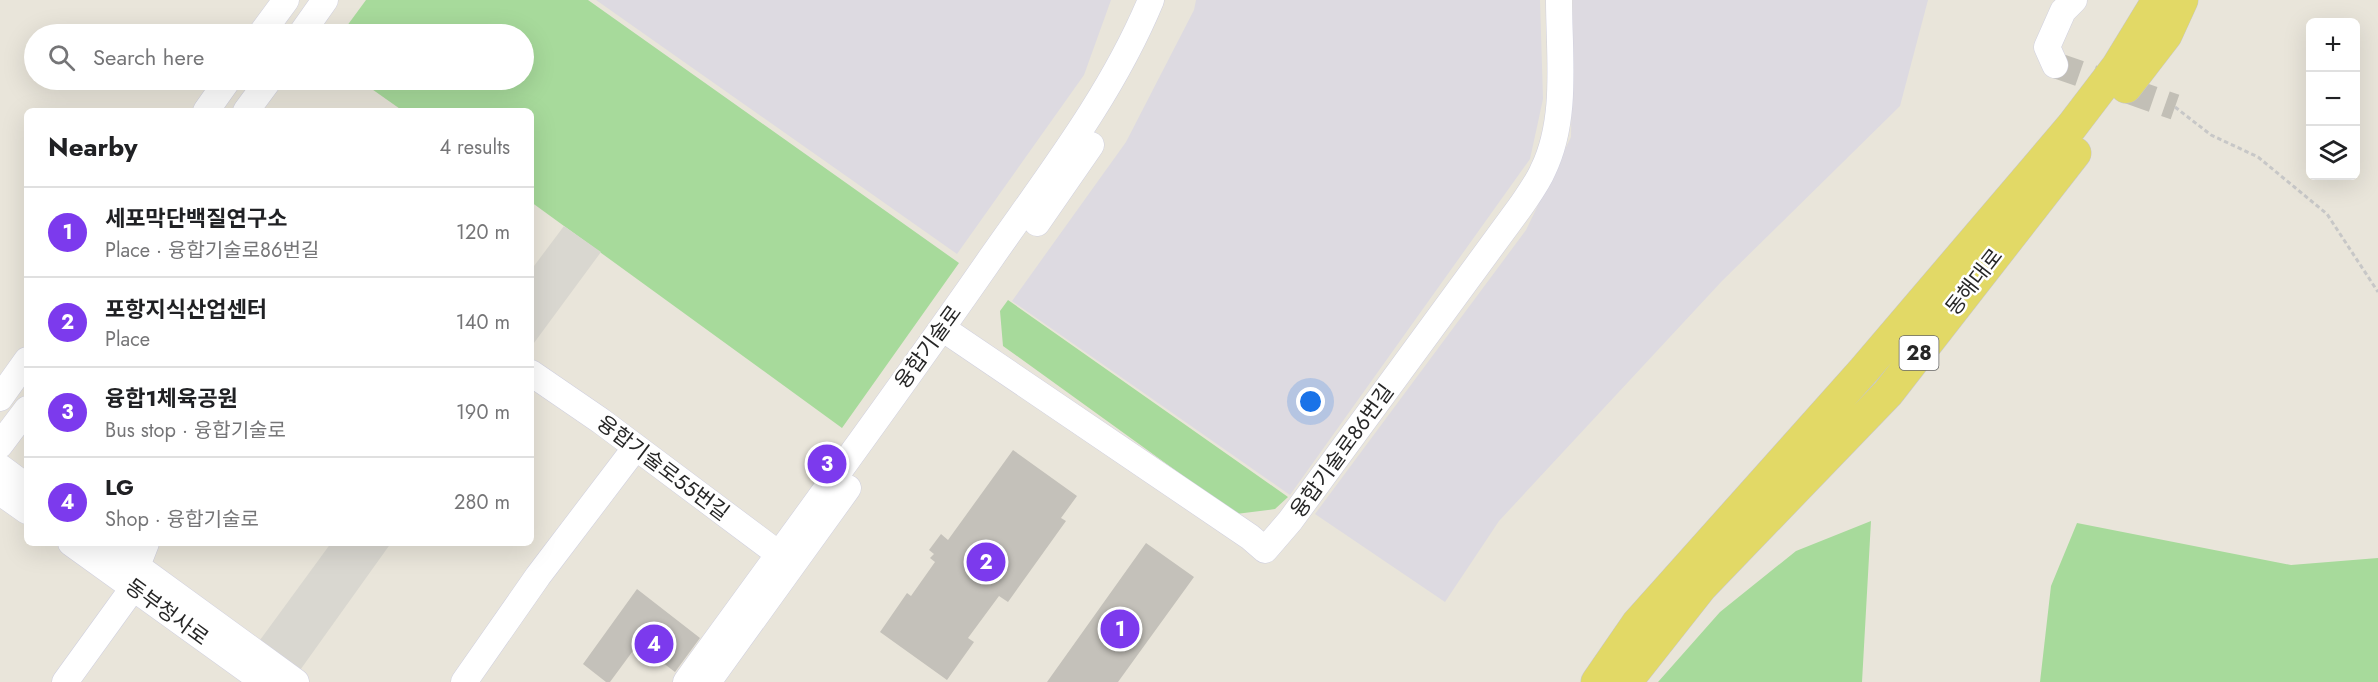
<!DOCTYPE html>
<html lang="en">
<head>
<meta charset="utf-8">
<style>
  :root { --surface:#fff; --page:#f2f2f2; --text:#202124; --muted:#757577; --line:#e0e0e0; --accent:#7c3aed }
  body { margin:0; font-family:Jost,"Noto Sans KR",sans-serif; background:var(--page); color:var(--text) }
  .controls { position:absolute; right:18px; top:18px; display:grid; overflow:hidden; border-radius:9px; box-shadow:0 6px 24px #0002 }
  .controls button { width:54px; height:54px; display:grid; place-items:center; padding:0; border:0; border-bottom:2px solid var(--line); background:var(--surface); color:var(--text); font:30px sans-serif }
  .you { position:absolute; left:1311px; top:402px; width:21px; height:21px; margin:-15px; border:4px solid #fff; border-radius:50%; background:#1a73e8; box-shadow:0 0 0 9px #1a73e833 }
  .badge { display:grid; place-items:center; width:39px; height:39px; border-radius:50%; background:var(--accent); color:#fff; font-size:20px; font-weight:700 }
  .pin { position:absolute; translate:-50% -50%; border:3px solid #fff; box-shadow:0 2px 6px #0006 }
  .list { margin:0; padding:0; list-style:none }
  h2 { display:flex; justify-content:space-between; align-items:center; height:78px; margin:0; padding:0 24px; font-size:26px }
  h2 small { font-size:20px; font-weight:400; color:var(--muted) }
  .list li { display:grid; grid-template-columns:39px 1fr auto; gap:18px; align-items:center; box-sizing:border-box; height:90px; padding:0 24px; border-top:2px solid var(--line) }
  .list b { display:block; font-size:22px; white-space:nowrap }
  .list p { margin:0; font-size:20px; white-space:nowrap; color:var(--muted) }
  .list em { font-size:20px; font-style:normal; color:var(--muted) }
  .icon { flex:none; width:33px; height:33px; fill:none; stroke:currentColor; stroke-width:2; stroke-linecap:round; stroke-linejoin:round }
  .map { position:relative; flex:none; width:2378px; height:682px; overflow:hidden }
  .search { position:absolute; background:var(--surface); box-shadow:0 6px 24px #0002; left:24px; top:24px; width:510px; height:66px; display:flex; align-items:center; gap:15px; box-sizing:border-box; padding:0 21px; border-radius:33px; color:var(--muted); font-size:22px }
  .panel { position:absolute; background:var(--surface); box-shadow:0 6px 24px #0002; left:24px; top:108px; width:510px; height:438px; border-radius:9px }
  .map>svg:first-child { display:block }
</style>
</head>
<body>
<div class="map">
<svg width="2378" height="682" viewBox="0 0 2378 682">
  <rect width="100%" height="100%" fill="#e9e5da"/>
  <path fill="#dddae1" d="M596,0h515l-27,75 -127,179z
    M1196,0h344l3,99 -13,60 -240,336 -278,-194 114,-159 68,-132z
    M1573,0h355l-28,106 -178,175 -223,240 -54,81 -130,-88 211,-284 45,-93z"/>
  <path fill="#a7da9b" d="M366,0h222l371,263 -117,165 -311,-226v-91h-128l-44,-31h165v-46h-183z
    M1008,300l280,197 -13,12 -39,5 -233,-168 -3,-35z
    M1871,521l-9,161h-204l62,-70 76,-61z
    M2077,523l214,42 87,-7v124h-338l11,-96z"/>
  <path fill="#d9d7d0" d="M564,226l37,26 -70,95v-77z
    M331,543h60l-98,137 -41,-29z"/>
  <path fill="#c4c1ba" d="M1013,450l64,46 -16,22 5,3 -58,81 -9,-6 -31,42 6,4 -27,38 -67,-48 27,-39 4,3 24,-34 -5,-4 4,-4 -5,-4 12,-16 7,6z
    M1146,543l48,34 -76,105h-71z
    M637,589l63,49 -25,34 -37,-28 -28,38h-4l-23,-18z"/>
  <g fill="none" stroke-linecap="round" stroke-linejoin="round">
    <path stroke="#c2bfb6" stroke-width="26" stroke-dasharray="26 13" stroke-linecap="butt" d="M2055,65l120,42"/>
    <defs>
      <path id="minor" d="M261,34l25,-34
        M301,34l24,-34
        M2055,65l-8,-18 16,-36 11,-11
        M206,111l22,-31
        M246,111l23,-31
        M1037,223l54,-78
        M942,328l308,209 15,13 25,-29 231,-315c8,-12 17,-24 22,-36 25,-51 16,-115 16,-170
        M531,373l70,48 191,143
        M0,398l27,-38
        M0,445l27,-36
        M0,467l27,20
        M0,492l27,19
        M71,543l193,139
        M105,543l191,139
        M65,682l68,-94 4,-22 9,-23
        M464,682l74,-106 98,-129
        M686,682c102,-141 206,-281 305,-424 58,-83 121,-164 160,-258
        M708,682l140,-194"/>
      <path id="major" d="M2126,87l40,-52 16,-35
        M1597,682l40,-58 227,-254 208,-244 45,-59 41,-67
        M1626,682l75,-95 187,-194 187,-240"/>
    </defs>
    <use href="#minor" stroke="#d0d0df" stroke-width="27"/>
    <use href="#major" stroke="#c7c7c7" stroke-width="33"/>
    <path stroke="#c7c7c7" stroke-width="3" stroke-dasharray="4.5 3" stroke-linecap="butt" d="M2175,107l36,28 47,22 69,57 51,78"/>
    <use href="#minor" stroke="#fff" stroke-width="26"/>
    <use href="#major" stroke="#e2d966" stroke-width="32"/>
  </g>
  <g text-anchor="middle" stroke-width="5" stroke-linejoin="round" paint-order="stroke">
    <rect fill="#fff" stroke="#686868" stroke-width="1.5" x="1899.5" y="336" width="39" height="34" rx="4.5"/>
    <g font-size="20" font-weight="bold" fill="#272727">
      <text x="1919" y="360">28</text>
    </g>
    <g font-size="21" fill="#272727" stroke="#fff">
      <text transform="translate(1974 282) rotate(-52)" y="7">동해대로</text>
      <text transform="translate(928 347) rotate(-54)" y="7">융합기술로</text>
      <text transform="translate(1342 451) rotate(-54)" y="7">융합기술로86번길</text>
      <text transform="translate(663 468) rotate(37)" y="7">융합기술로55번길</text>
      <text transform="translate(167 612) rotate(36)" y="7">동부청사로</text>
    </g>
  </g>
</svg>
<div class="controls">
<button>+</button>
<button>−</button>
<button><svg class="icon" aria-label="layers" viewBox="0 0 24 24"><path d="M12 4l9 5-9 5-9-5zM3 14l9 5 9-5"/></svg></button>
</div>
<div class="you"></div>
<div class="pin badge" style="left:1120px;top:629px">1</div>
<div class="pin badge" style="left:986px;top:562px">2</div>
<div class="pin badge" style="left:827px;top:464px">3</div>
<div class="pin badge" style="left:654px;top:644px">4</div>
<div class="search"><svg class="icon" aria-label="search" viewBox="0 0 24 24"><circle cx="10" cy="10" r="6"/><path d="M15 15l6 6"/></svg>Search here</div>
<section class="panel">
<h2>Nearby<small>4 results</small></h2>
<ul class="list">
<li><span class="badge">1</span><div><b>세포막단백질연구소</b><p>Place · 융합기술로86번길</p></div><em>120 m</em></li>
<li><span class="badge">2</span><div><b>포항지식산업센터</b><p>Place</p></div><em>140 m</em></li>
<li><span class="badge">3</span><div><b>융합1체육공원</b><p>Bus stop · 융합기술로</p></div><em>190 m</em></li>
<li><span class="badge">4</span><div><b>LG</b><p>Shop · 융합기술로</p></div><em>280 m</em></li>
</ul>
</section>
</div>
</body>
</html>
